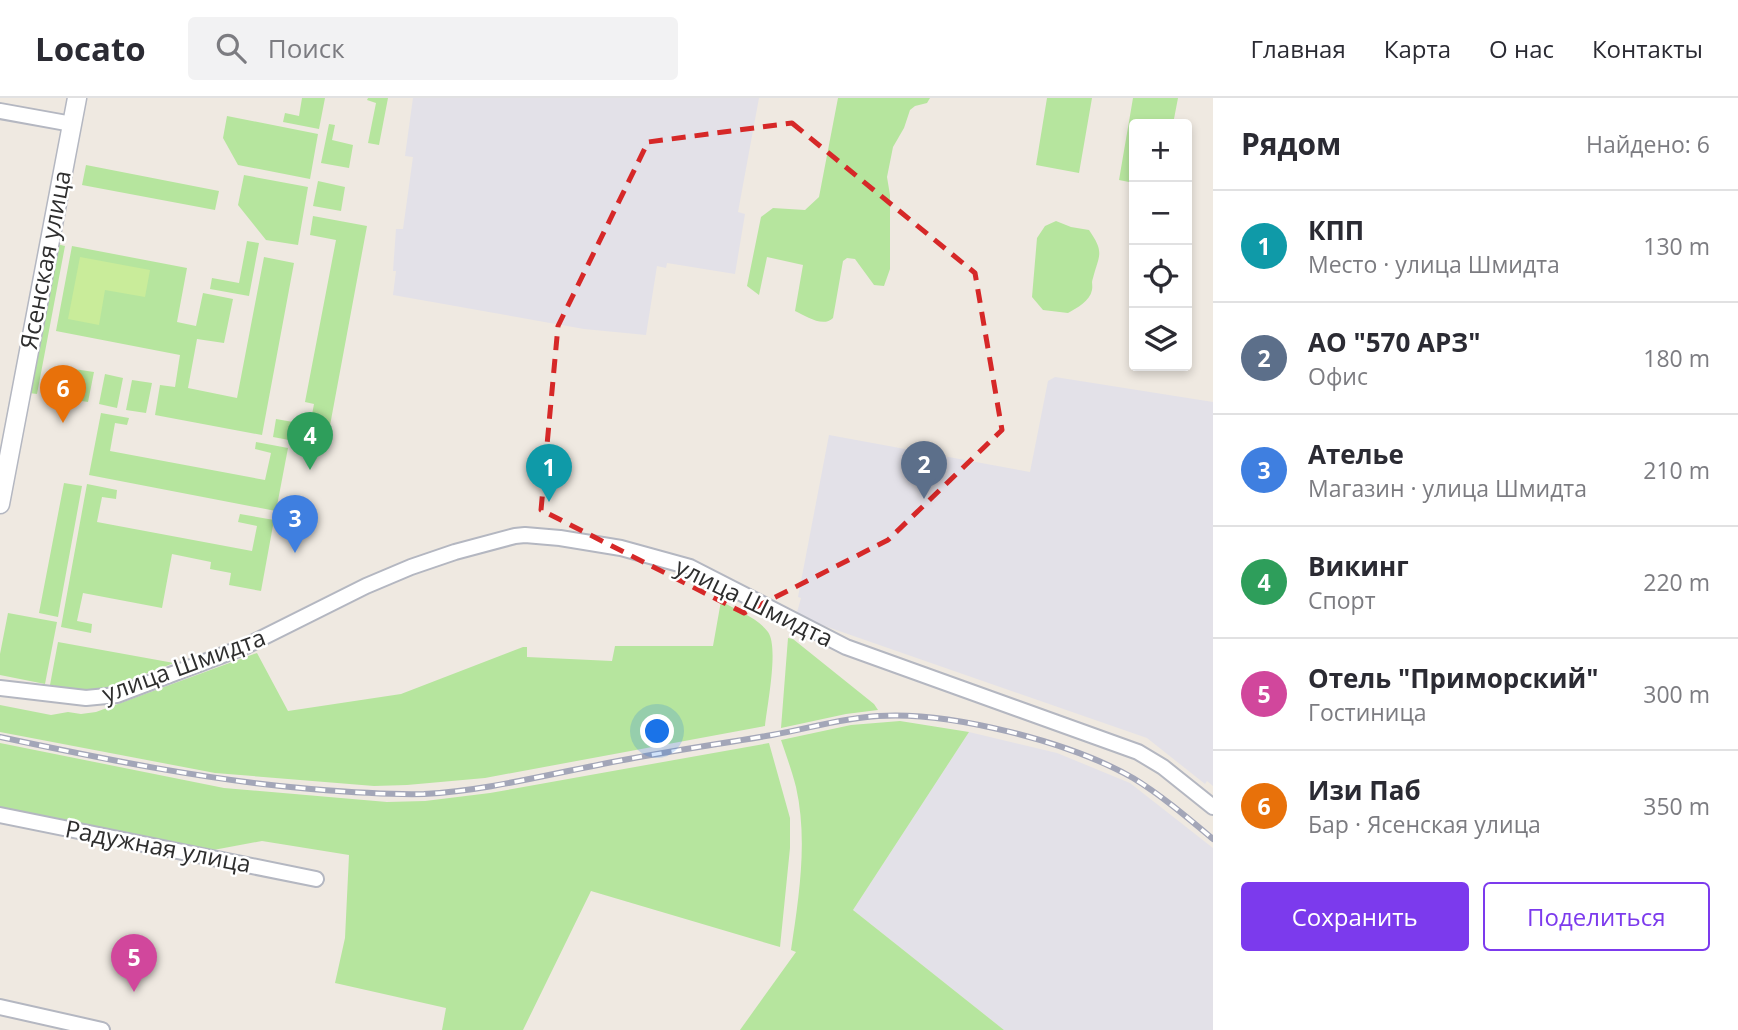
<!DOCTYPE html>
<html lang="ru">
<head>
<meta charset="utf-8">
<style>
  :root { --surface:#fff; --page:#f2f2f3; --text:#2b2b33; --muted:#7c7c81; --line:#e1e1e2; --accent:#7c3aed }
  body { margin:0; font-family:"Open Sans",sans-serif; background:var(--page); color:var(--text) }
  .controls { position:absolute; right:21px; top:21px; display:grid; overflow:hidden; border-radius:7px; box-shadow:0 4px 10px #0003 }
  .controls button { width:63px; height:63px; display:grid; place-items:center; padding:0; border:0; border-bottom:2px solid var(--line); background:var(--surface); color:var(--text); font:35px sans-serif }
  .you { position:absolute; left:658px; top:634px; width:24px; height:24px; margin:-18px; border:5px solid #fff; border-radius:50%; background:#1a73e8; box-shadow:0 0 0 10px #1a73e833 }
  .badge { display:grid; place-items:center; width:46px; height:46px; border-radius:50%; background:var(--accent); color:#fff; font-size:23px; font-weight:700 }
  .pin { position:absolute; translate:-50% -58px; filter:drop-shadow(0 2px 4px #0008) }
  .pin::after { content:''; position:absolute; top:37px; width:24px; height:21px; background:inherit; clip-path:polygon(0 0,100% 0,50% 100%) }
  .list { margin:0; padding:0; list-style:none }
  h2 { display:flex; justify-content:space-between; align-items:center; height:91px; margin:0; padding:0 28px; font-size:30px }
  h2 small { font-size:23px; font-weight:400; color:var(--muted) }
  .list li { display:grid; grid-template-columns:46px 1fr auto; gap:21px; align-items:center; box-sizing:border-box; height:112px; padding:0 28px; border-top:2px solid var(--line) }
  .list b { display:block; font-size:26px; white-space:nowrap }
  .list p { margin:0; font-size:23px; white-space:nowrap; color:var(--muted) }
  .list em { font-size:23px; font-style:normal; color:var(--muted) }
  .actions { display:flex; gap:14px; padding:21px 28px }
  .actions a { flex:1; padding:16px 0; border:2px solid var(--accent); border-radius:7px; text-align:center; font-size:24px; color:var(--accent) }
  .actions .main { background:var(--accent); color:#fff }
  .icon { flex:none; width:38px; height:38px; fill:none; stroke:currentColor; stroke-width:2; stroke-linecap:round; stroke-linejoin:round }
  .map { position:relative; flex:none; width:1213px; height:932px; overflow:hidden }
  header { display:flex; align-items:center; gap:42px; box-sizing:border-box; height:98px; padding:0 35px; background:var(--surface); border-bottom:2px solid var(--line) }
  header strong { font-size:33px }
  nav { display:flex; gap:38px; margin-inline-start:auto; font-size:24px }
  .search { width:490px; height:63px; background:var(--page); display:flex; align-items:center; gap:18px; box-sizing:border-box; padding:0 24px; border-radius:7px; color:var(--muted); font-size:26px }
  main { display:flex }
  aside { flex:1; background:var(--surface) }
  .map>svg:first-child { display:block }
</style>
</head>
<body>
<header>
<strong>Locato</strong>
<div class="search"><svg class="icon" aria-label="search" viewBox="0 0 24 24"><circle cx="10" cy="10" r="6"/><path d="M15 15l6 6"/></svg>Поиск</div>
<nav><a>Главная</a><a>Карта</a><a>О нас</a><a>Контакты</a></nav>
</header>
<main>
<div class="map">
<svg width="1213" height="932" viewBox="0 0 1213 932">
  <rect width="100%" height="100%" fill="#efe9e1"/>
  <path fill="#e3e1e8" d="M413,0h346l-21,114 7,2 -10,60 -68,-11 -1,5 -9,-2 -11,69 -62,-6 -191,-34 3,-24h-3l3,-42h7l10,-72 -8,-1z
    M1055,279l158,25v384l-6,-5 -2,3 -58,-46 -351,-122 5,-18 -3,-1 31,-162 201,37 18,-91z
    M969,634l88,21 73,30 83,65v182h-209l-151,-120z"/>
  <path fill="#b6e59e" d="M302,0h23l-6,31 -36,-7 2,-9 14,3z
    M368,0h20l-9,47 -11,-2 8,-40 -9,-3z
    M838,0h92l-3,5 -12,3 -5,4 -6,18 -11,19 -6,30 3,18v74l-6,17 -10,-1 -19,-26 -8,-1 -4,3 -10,57c-10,10 -27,-2 -38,-7l8,-46 -36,-8 -8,38 -12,-9 14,-69 12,-9 32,2 14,-13z
    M1047,0h45l-13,75 -43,-8z
    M1133,0h45l-5,26h-39v59l-15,-3z
    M227,18l91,18 -8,45 -72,-14 -15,-27z
    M329,26l6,1 -3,15 21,5 -4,23 -28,-5z
    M86,67l133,26 -4,19 -133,-25z
    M244,77l64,12 -10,58 -32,-5 -28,-35z
    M318,83l27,6 -4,24 -28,-5z
    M313,118l54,10 -41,221 -53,-10 3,-18 34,6 4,-21 -9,-2 31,-162 -26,-5z
    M1056,123l15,6 18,3c16,23 10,25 4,48 -2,6 0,6 -1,12 -2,11 -15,18 -24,23l-25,-3 -11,-13 5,-59 8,-12z
    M247,143l12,2 -10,53 -39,-7 2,-11 27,5z
    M57,146l8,2 -28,148 -8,-1z
    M72,148l115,22 -10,54 19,4 7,-33 30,6 -9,44 -27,-4 -9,49 49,10 27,-141 30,6 -32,172 -107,-20 5,-30 15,2 5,-32 -124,-24z
    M74,271l20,3 -6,30 -19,-3z
    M105,276l18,4 -6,30 -18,-4z
    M132,282l20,3 -6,30 -20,-3z
    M101,315l28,5 -2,7 -12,-2 -5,28 155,29 6,-27 -16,-4 1,-7 32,6 -12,63 -187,-36z
    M64,385l18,3 -24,131 -19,-4z
    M87,386l30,6 -1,9 -14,-2 -5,25 155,29 5,-25 -19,-4 2,-8 34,6 -13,71 -32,-6 2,-12 -21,-4 1,-7 -39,-8 -10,54 -79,-15 -6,28 15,3 -1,9 -30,-6z
    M721,503c15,9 37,17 47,31 11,15 -1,74 -3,94l-280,52 -78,7 -33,1 -159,-13 -215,-41v-27l51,10 17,-3 13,2 15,-2 161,-59 31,58 113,-17 122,-47h4v10l85,4 3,-15h98z
    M8,515l49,9 -12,62 -45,-9v-21z
    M788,540l5,1 81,65 4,6 -32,4 -65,14z
    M58,544l116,21 -79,30 -45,-8z
    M900,623l69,11 -116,178 151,120h-264l56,-78 -5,-2c8,-53 17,-110 5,-163 -4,-16 -10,-32 -15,-47l70,-15z
    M0,645l224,45 163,14 38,-1 65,-8 279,-50 21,75v30l-10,99 -189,-56 -68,139h-81l4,-22 -111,-25 10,-45 4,-83 -87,-14 -54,10 -208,-44z"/>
  <path fill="#c9ec9a" d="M80,159l70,13 -5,27 -40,-7 -6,35 -31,-6z"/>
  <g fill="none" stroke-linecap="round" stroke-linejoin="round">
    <defs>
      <path id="minor" d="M0,13l72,13
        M0,590l86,10 31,-3 127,-48 122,-61 45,-19 44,-15 60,-16 10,-1 35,3 61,10 69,19 156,80 292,105 25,15 50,40
        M0,717l316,64
        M0,909l102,23"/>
      <path id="tertiary" d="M0,406l77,-406"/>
    </defs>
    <use href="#minor" stroke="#b4b7c1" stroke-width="18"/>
    <use href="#tertiary" stroke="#b4b7c1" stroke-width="21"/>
    <use href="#minor" stroke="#fff" stroke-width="14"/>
    <use href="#tertiary" stroke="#fff" stroke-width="18"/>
    <defs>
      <path id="rail" d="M0,639c103,22 206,43 311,52 37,3 76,6 113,5 59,-3 117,-18 174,-29 58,-12 116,-20 174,-30 35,-6 70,-17 106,-19 72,-5 192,26 255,62 28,17 55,40 80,61"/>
    </defs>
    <use href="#rail" stroke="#a3a6b8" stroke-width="6"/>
    <use href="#rail" stroke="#fff" stroke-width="3.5" stroke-dasharray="10" stroke-linecap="butt"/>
  </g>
  <path fill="none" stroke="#d62828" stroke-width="5" stroke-dasharray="14 9" stroke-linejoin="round" d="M792,25l183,150 27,157 -114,110 -144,73 -203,-103 17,-184 90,-184z"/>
  <g text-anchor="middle" stroke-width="5" stroke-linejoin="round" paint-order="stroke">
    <g font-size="24" fill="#2e2e2e" stroke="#fff">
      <text transform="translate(46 162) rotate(-79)" y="8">Ясенская улица</text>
      <text transform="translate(754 505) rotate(26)" y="8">улица Шмидта</text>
      <text transform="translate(184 568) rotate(-20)" y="8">улица Шмидта</text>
      <text transform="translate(158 749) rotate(11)" y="8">Радужная улица</text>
    </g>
  </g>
</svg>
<div class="controls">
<button>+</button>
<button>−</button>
<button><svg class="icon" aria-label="locate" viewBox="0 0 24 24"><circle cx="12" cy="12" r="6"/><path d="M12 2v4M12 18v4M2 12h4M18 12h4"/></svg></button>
<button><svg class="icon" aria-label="layers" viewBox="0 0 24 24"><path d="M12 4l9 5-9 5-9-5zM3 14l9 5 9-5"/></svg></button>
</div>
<div class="you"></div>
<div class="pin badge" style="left:549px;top:404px;background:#0f9aa8">1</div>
<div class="pin badge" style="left:924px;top:401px;background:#5c6f8a">2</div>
<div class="pin badge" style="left:295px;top:455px;background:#3f7fe0">3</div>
<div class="pin badge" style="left:310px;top:372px;background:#2e9e5b">4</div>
<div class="pin badge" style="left:134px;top:894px;background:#d1479c">5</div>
<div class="pin badge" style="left:63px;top:325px;background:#e8710a">6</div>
</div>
<aside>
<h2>Рядом<small>Найдено: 6</small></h2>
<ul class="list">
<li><span class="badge" style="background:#0f9aa8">1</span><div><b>КПП</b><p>Место · улица Шмидта</p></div><em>130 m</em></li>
<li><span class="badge" style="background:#5c6f8a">2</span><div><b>АО &quot;570 АРЗ&quot;</b><p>Офис</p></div><em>180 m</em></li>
<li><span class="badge" style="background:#3f7fe0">3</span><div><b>Ателье</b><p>Магазин · улица Шмидта</p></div><em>210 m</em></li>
<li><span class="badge" style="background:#2e9e5b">4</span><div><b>Викинг</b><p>Спорт</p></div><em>220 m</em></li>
<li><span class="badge" style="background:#d1479c">5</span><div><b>Отель &quot;Приморский&quot;</b><p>Гостиница</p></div><em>300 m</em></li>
<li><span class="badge" style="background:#e8710a">6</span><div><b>Изи Паб</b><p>Бар · Ясенская улица</p></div><em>350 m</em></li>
</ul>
<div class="actions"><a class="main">Сохранить</a><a>Поделиться</a></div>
</aside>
</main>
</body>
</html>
